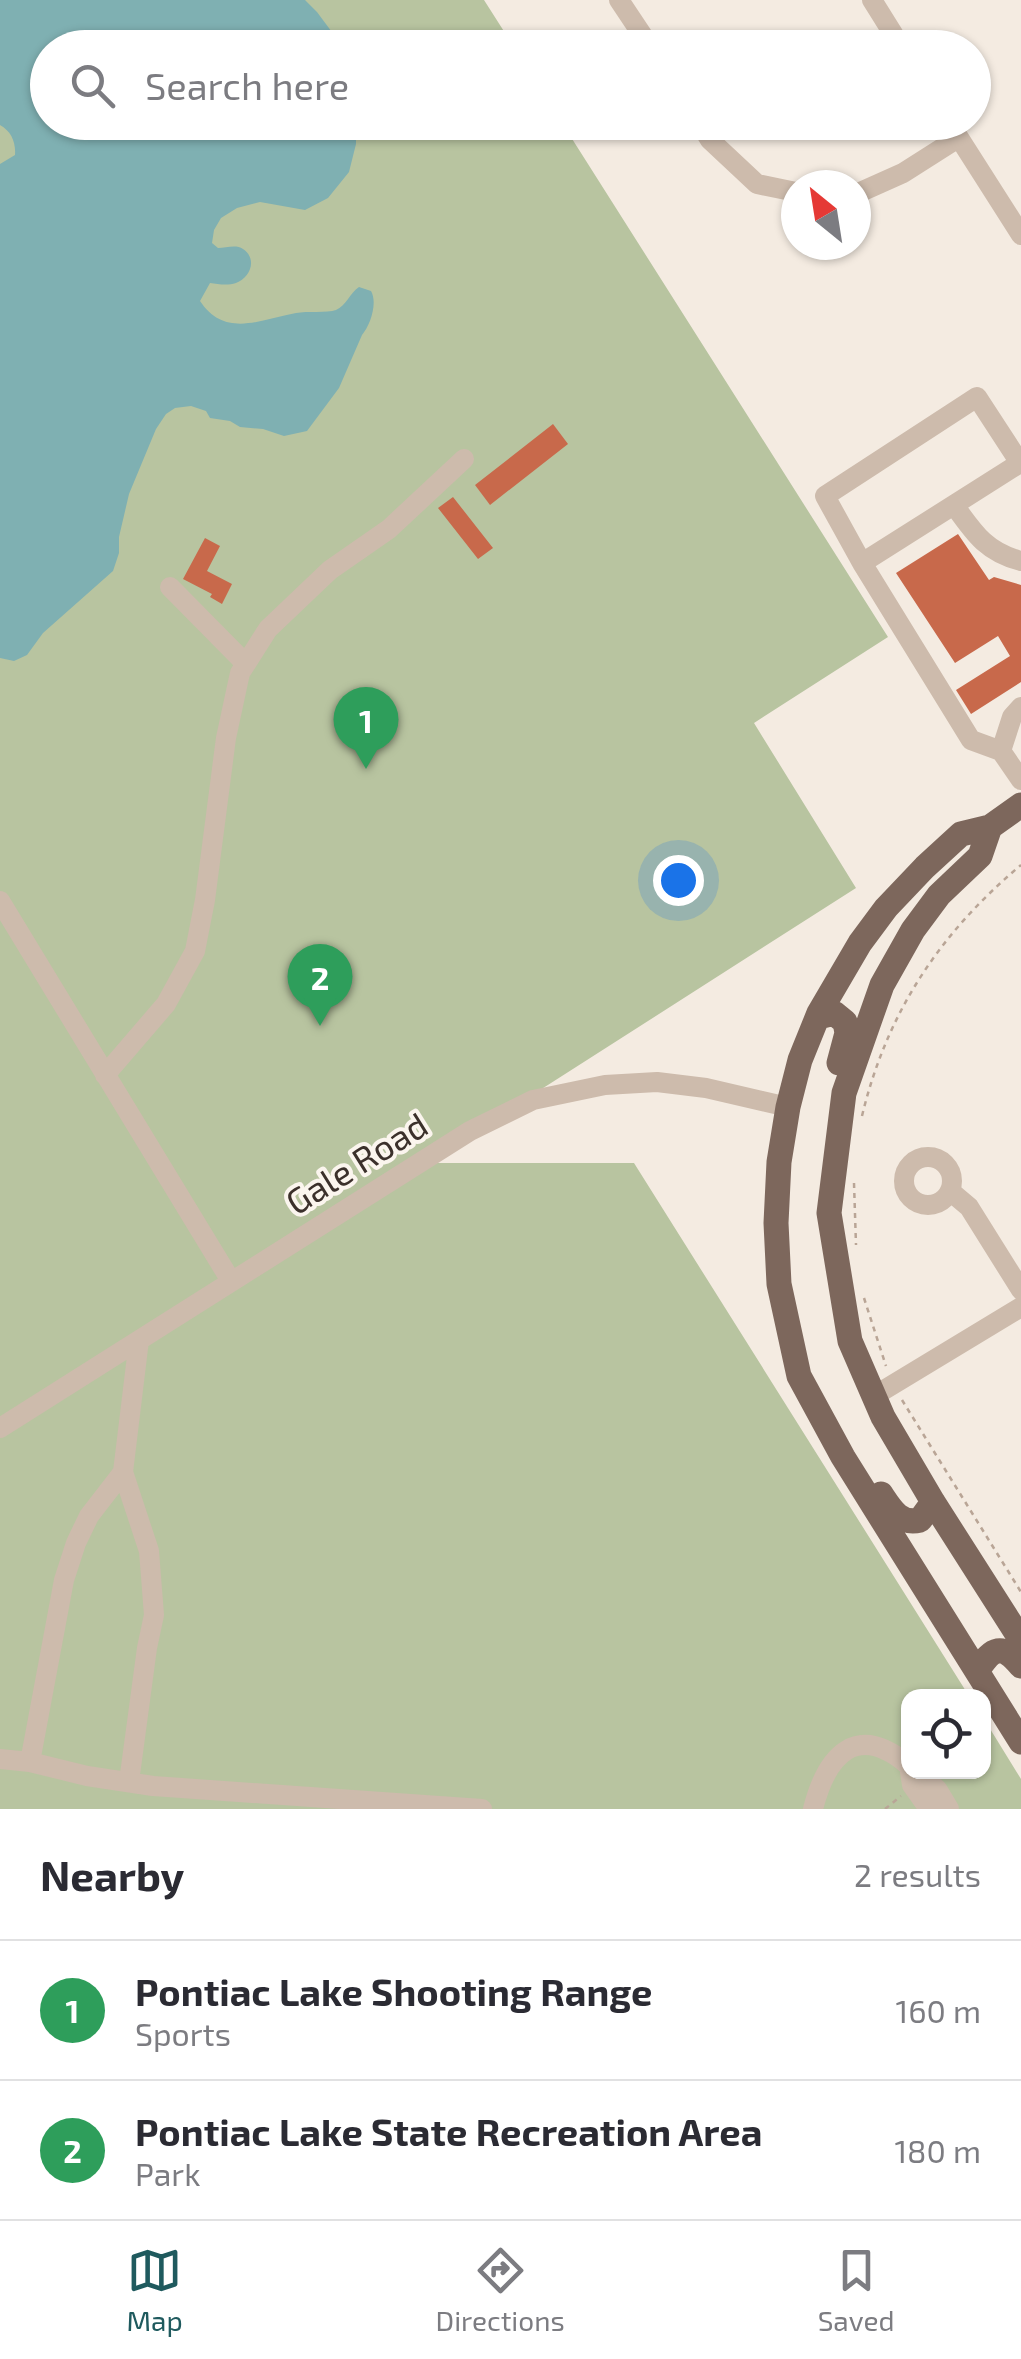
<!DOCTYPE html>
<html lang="en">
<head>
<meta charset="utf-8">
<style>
  :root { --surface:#fff; --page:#f7f7f7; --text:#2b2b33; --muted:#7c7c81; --line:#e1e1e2; --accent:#1f5a5e }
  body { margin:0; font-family:"Exo 2",sans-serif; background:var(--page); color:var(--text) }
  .controls { position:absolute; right:30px; bottom:30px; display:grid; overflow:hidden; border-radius:20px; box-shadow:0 2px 8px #0004 }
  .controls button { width:90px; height:90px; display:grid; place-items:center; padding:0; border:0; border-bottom:2px solid var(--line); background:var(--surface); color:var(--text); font:50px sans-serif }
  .compass { position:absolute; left:781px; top:170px; width:90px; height:90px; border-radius:50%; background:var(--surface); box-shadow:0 2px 8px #0004; rotate:330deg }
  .you { position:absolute; left:678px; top:880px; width:35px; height:35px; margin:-25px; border:8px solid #fff; border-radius:50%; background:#1a73e8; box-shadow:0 0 0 15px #1a73e833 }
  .badge { display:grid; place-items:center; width:65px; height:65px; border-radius:50%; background:var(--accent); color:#fff; font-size:32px; font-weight:700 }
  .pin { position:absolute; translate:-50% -82px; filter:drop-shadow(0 2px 5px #0008) }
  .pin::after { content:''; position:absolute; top:52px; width:35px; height:30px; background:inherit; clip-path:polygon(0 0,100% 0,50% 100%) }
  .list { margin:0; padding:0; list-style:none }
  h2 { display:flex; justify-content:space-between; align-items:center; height:130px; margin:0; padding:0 40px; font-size:42px }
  h2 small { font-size:32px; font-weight:400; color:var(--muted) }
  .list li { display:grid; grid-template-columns:65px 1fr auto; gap:30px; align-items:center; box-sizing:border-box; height:140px; padding:0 40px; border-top:2px solid var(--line) }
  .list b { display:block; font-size:38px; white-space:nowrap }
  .list p { margin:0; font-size:32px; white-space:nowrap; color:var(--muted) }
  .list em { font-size:32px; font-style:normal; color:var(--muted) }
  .icon { flex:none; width:55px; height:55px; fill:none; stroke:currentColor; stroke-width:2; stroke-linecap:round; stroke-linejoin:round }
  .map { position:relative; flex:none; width:1021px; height:1809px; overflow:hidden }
  .search { position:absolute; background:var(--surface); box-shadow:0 2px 8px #0004; left:30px; right:30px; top:30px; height:110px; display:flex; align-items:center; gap:25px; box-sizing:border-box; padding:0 35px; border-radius:55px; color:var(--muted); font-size:38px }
  .sheet { height:410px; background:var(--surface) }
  nav { display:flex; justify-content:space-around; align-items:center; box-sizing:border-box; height:140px; border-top:2px solid var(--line); background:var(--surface); font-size:28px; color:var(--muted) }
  nav a { display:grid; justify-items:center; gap:5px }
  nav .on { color:var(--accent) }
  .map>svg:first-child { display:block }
</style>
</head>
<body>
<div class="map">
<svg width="1021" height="1809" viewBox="0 0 1021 1809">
  <rect width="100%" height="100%" fill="#f4ebe1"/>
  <path fill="#b8c4a0" d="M0,0h484l30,47 -466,1v74l514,1 326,514 -134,86 102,165 -430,275h208l335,533h-61v76h76v-53l37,60v30h-1021z"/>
  <path fill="#7fb0b2" d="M0,0h305l12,12 26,35 -295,1v74l308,1v21l-7,28 -21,26 -23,12 -45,-8 -23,6 -16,10 -7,12 -2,13 6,5c8,0 18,-4 25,1 15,10 7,29 -7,34 -9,3 -18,1 -26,0l-10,18c25,38 62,18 96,12 11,-2 31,0 40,-3 10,-4 14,-17 23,-23l12,4c7,12 -1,35 -9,44l-23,53 -32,43 -23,5 -21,-7 -23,-2 -10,-6 -20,-3 -4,-7 -15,-5 -16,2 -9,6 -10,15 -27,65 -10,43v16l-6,18 -70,62 -16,22 -13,6 -14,-3v-494l15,-9c1,-13 -4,-24 -15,-30z"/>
  <path fill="#c8694b" d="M553,424l15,20 -78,61 -15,-20z
    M453,497l40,51 -15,11 -40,-51z
    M958,534l31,46 5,-3 27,8v97l-50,32 -15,-24 54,-34 -12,-20 -43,27 -59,-90z
    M205,538l15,8 -13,25 25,13 -10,20 -12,-7 2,-3 -29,-15z"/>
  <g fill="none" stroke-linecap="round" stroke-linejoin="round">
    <path stroke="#b9a596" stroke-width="2.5" stroke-dasharray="5 5" stroke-linecap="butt" d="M862,1116c25,-104 78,-183 159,-251
      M854,1183l2,62
      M864,1298l22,68
      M902,1400l119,192
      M885,1809l16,-13"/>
    <path stroke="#cdbbac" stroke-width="20" d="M619,0l32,48
      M872,0l30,48
      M699,122l11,18 47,44 39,8
      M949,122l72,113
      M856,194l47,-21 55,-35
      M1020,463l-158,100 -37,-67 152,-99 43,66 1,1
      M954,505c20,28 32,47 67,56
      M862,563l109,177 30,11 20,29
      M170,587l76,77
      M1001,751l11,-34 9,-10
      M0,901l231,380
      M105,1075l61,-71 29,-53 10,-51 21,-162 14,-65 28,-44 62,-59 59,-41 75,-70
      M904 1181a24 24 0 1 1 48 0a24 24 0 1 1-48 0Z
      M950,1191l19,16 52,83
      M874,1396l147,-89
      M0,1428l470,-297 63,-31 72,-15 52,-3 49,6 82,19
      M0,1759l30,3 57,14 66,10 329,23
      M30,1762l34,-182 12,-37 13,-27 34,-44
      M910,1772l2,13 17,24
      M917,1772l20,17 12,20
      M129,1782l18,-134 7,-33 -5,-64 -26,-79 16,-132
      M813,1809c14,-55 44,-87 95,-44"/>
    <path stroke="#7d675c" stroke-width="25" d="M1021,805l-31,22 -29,7 -36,33 -39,41 -26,35 -41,70 -19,47 -12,47 -9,55 -3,61 3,61 20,92 44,81 178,285
      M990,827l-10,29 -41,39 -26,35 -31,55 -38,108 -15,120 21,128 33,76 50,85 88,138
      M818,1017l16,-4 11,9 2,11 -8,30
      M881,1494c10,15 19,31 39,26l13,-18
      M977,1671c16,-24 25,-28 44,-5"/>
  </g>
  <g text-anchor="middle" stroke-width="8" stroke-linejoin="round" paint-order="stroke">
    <g font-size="35" fill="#3b302b" stroke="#fbf5ee">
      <text transform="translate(357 1164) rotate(-32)" y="12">Gale Road</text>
    </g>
  </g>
</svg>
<div class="controls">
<button><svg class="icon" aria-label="locate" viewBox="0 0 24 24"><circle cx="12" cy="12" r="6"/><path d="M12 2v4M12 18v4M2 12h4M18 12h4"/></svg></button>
</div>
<svg class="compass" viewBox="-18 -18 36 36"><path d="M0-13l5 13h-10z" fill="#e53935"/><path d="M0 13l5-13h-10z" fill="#7c7c81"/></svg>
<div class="you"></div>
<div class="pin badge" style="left:366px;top:769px;background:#2e9e5b">1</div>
<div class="pin badge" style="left:320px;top:1026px;background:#2e9e5b">2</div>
<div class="search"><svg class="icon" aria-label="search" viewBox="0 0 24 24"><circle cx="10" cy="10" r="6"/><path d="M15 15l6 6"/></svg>Search here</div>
</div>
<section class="sheet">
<h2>Nearby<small>2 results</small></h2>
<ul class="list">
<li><span class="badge" style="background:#2e9e5b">1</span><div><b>Pontiac Lake Shooting Range</b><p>Sports</p></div><em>160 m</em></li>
<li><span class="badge" style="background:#2e9e5b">2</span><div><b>Pontiac Lake State Recreation Area</b><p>Park</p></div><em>180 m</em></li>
</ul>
</section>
<nav>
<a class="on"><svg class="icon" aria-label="map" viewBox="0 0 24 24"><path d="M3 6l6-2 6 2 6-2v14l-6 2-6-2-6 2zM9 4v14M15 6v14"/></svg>Map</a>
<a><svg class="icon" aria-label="directions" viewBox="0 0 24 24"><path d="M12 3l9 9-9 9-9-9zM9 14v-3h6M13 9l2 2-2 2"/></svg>Directions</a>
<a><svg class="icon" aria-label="saved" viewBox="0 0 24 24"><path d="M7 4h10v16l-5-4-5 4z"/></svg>Saved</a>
</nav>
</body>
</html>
